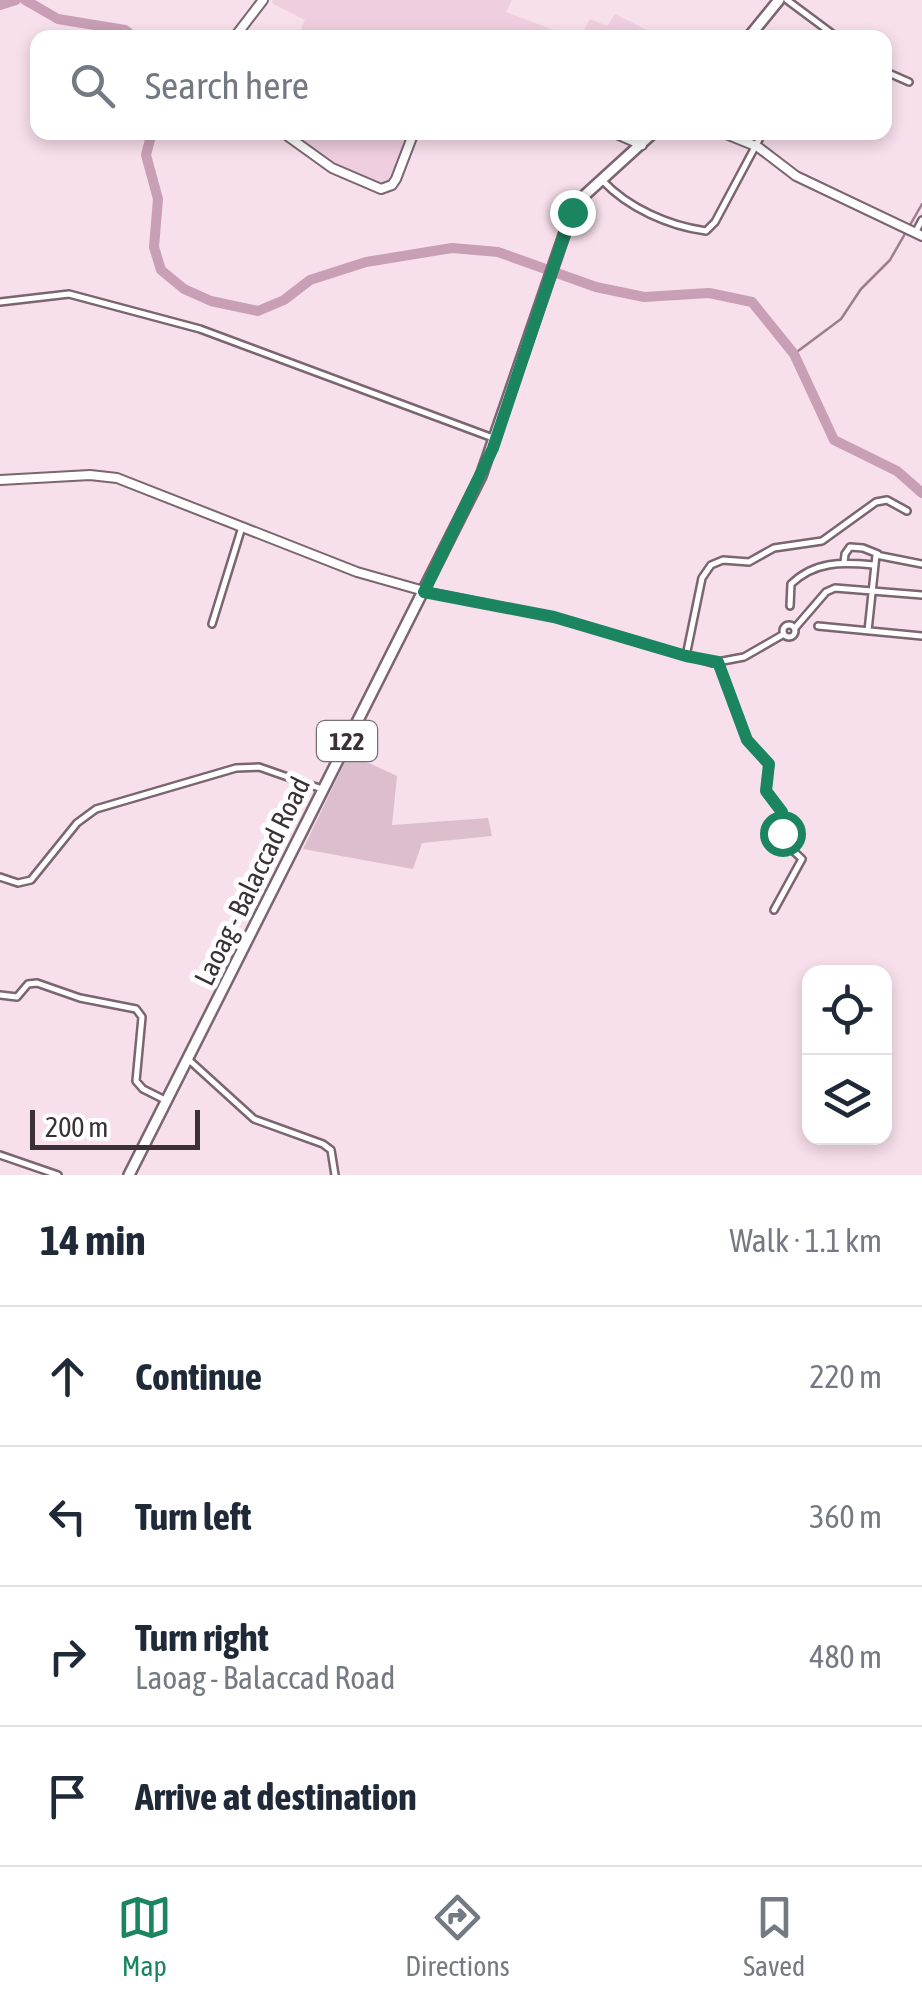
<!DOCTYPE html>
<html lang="en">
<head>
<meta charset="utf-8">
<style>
  :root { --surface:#fff; --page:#f6f6f7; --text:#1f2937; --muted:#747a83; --line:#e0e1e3; --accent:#1b8560 }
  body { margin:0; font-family:"Asap Condensed",sans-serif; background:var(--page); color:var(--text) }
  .controls { position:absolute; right:30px; bottom:30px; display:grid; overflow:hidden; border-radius:20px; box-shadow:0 5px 15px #0003 }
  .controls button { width:90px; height:90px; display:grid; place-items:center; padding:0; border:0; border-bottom:2px solid var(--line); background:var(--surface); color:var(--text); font:50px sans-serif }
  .scale { position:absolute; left:30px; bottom:25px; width:170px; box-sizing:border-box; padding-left:10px; border:5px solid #3a3035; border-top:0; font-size:28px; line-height:35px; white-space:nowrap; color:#3a3035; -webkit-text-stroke:8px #fff; paint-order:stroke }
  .stop { position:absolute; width:30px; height:30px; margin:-22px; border:8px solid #1b8560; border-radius:50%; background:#fff }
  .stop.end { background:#1b8560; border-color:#fff; box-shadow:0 2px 10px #0008 }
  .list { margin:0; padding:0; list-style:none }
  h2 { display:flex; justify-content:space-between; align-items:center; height:130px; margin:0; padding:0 40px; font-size:42px }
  h2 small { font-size:32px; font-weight:400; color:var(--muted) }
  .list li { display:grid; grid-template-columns:65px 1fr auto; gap:30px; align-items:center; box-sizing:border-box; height:140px; padding:0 40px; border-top:2px solid var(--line) }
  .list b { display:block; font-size:38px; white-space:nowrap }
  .list p { margin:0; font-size:32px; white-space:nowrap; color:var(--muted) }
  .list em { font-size:32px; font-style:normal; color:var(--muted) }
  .icon { flex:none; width:55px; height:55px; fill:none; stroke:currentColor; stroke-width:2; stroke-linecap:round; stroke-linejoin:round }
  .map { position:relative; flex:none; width:922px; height:1175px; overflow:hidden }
  .search { position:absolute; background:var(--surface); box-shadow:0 5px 15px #0003; left:30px; right:30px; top:30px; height:110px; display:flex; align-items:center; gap:25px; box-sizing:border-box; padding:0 35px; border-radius:20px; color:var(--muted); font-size:38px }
  .sheet { height:690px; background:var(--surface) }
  nav { display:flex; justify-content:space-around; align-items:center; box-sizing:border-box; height:140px; border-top:2px solid var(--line); background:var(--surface); font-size:28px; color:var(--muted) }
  nav a { display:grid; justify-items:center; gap:5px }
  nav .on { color:var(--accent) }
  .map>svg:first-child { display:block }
</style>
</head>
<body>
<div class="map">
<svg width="922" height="1175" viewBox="0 0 922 1175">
  <rect width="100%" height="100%" fill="#f7dfec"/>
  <path fill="#eecedf" d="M273,0h239l-6,12 66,25h-275l8,-17 -33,-17z
    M615,14l45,23h-80l10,-18 17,7z
    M287,133h123l-17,46 -6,6 -11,1 -40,-20z"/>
  <path fill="#ddbece" d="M349,754l48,22 -5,49 96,-7 4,18 -70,7 -9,26 -110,-20z"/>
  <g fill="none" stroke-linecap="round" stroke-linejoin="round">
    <path stroke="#9d7e8f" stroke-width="2.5" d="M794,354l47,-35 20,-30 29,-29 32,-56"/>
    <path stroke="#c89fb5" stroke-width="10" d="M25,0l33,19 67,11 10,8
      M0,5l16,-5
      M152,132l-6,23 12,44 -4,48 7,23 23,19 27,12 47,10 26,-11 26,-20 56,-18 86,-14 46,4 98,35 48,10 65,-4 43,9 42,52 40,86 63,31 25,22"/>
    <defs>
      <path id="minor" d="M787,0l51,38
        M884,71l25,11
        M602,180c26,28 67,46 104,51l9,-9 48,-90
        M915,233l7,-13
        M0,302l69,-8 131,35 293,109
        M844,563l1,-9 5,-7 13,1 15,6
        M424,591l130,26 158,46 32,-6 40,-23
        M790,606l1,-22c24,-23 51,-22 82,-19
        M212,624l30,-97
        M783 631a6 6 0 1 1 12 0a6 6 0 1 1-12 0Z
        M818,626l104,10
        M795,628l31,-36 9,-4 87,7
        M868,631l8,-76 46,9
        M686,656l16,-78 9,-13 12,-5 26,2 25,-14 48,-7 54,-39 11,-2 20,11
        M718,662l29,78 22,23 -3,28 16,21v28l20,19 -28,51
        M0,877l18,6 13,-3 46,-57 19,-14 140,-41 23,-1 63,22
        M0,995l17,2 11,-13 9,-1 43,15 56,11 6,8 -6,64 7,8 22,11
        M189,1060l65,59 69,25 8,6 4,25
        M0,1155l58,20"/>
      <path id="tertiary" d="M234,38l29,-38
        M282,132l50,36 49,21 11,-4 4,-6 18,-47
        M612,132l30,13
        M721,132l37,15 38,29 126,60
        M0,480l90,-5 27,3 240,94 67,19"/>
      <path id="primary" d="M748,38l31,-38
        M129,1175l352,-699 91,-264 14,-18 68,-62"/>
    </defs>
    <use href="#minor" stroke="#7a6570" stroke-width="10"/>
    <use href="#tertiary" stroke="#7a6570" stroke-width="12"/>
    <use href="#primary" stroke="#7a6570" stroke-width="14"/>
    <use href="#minor" stroke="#fff" stroke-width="5"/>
    <use href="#tertiary" stroke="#fff" stroke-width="8"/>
    <use href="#primary" stroke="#fff" stroke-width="9"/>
  </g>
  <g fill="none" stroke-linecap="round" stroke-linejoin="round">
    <path stroke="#1b8560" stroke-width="12" d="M572,212l-79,236 -69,144 130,25 132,39 32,6 29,78 22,24 -3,27 16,21v21"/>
  </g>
  <g text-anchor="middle" stroke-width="10" stroke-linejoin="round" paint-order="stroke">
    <rect fill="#fff" stroke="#756e72" stroke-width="2.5" x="317" y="721" width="60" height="40" rx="8"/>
    <g font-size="25" font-weight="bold" fill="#3a3035">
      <text x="347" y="750">122</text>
    </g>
    <g font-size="28" fill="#3a3035" stroke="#fff">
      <text transform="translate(252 881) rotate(-64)" y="10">Laoag - Balaccad Road</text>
    </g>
  </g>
</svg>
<div class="controls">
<button><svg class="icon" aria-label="locate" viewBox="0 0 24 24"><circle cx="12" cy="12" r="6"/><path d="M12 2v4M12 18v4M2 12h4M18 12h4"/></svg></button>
<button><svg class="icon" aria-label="layers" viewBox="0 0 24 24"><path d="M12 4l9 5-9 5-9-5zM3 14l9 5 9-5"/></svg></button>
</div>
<div class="scale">200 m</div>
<div class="stop" style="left:782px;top:833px"></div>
<div class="stop end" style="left:572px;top:212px"></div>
<div class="search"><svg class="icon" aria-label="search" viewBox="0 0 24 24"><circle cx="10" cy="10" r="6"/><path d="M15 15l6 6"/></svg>Search here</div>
</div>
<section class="sheet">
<h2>14 min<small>Walk · 1.1 km</small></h2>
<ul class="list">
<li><svg class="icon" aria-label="ahead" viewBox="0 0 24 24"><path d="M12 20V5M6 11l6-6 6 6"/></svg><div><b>Continue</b></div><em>220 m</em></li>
<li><svg class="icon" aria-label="left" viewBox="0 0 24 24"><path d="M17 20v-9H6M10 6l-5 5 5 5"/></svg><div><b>Turn left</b></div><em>360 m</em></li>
<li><svg class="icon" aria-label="right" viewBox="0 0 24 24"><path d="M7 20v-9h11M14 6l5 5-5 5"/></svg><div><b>Turn right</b><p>Laoag - Balaccad Road</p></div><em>480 m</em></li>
<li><svg class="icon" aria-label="arrive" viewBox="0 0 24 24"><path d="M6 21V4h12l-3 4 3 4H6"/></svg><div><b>Arrive at destination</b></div></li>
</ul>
</section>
<nav>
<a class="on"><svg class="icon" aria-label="map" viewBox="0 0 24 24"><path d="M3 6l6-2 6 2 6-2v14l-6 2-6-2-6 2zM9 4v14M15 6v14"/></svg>Map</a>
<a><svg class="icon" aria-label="directions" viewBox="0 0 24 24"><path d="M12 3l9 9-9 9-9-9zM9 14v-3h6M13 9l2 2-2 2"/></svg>Directions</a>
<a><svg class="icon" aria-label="saved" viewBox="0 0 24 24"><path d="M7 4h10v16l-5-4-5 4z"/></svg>Saved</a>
</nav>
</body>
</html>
